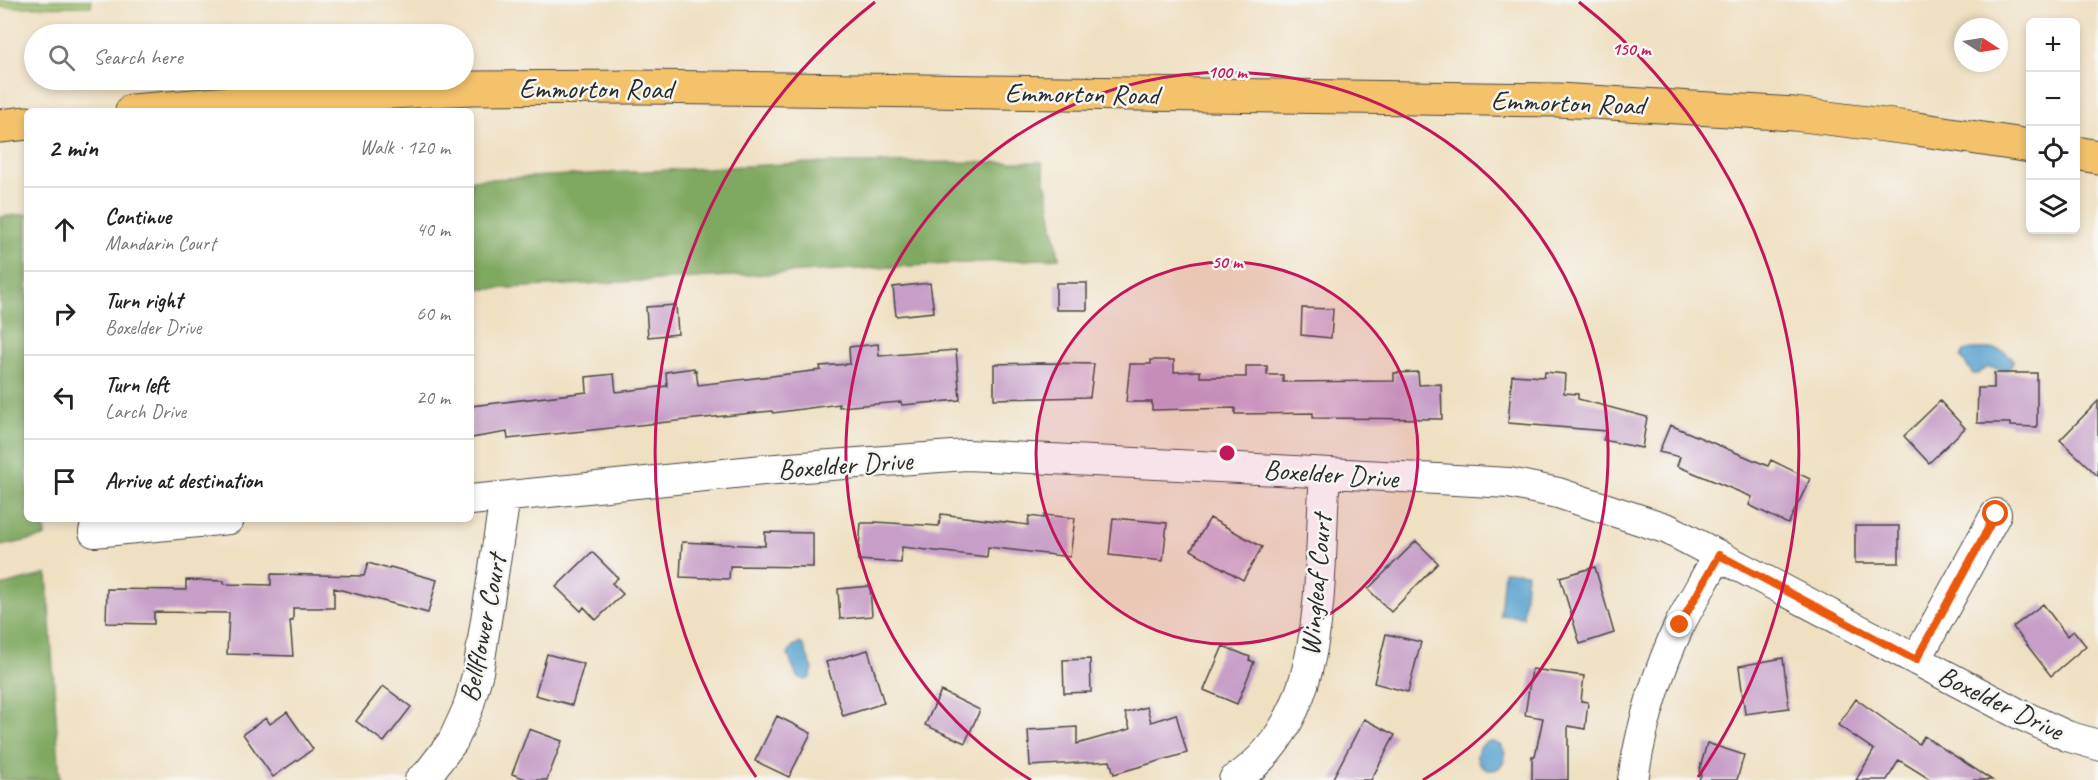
<!DOCTYPE html>
<html lang="en">
<head>
<meta charset="utf-8">
<style>
  :root { --surface:#fff; --page:#f6f6f6; --text:#222; --muted:#767676; --line:#e0e0e0 }
  body { margin:0; font-family:Caveat,sans-serif; background:var(--page); color:var(--text) }
  .controls { position:absolute; right:18px; top:18px; display:grid; overflow:hidden; border-radius:9px; box-shadow:0 3px 9px #0003 }
  .controls button { width:54px; height:54px; display:grid; place-items:center; padding:0; border:0; border-bottom:2px solid var(--line); background:var(--surface); color:var(--text); font:30px sans-serif }
  .compass { position:absolute; left:1954px; top:18px; width:54px; height:54px; border-radius:50%; background:var(--surface); box-shadow:0 3px 9px #0003; rotate:102deg }
  .stop { position:absolute; width:18px; height:18px; margin:-14px; border:4px solid #ea580c; border-radius:50%; background:#fff }
  .stop.end { background:#ea580c; border-color:#fff; box-shadow:0 2px 6px #0008 }
  .list { margin:0; padding:0; list-style:none }
  h2 { display:flex; justify-content:space-between; align-items:center; height:78px; margin:0; padding:0 24px; font-size:26px }
  h2 small { font-size:20px; font-weight:400; color:var(--muted) }
  .list li { display:grid; grid-template-columns:39px 1fr auto; gap:18px; align-items:center; box-sizing:border-box; height:84px; padding:0 24px; border-top:2px solid var(--line) }
  .list b { display:block; font-size:22px; white-space:nowrap }
  .list p { margin:0; font-size:20px; white-space:nowrap; color:var(--muted) }
  .list em { font-size:20px; font-style:normal; color:var(--muted) }
  .icon { flex:none; width:33px; height:33px; fill:none; stroke:currentColor; stroke-width:2; stroke-linecap:round; stroke-linejoin:round }
  .map { position:relative; flex:none; width:2098px; height:780px; overflow:hidden }
  .search { position:absolute; background:var(--surface); box-shadow:0 3px 9px #0003; left:24px; top:24px; width:450px; height:66px; display:flex; align-items:center; gap:15px; box-sizing:border-box; padding:0 21px; border-radius:33px; color:var(--muted); font-size:22px }
  .panel { position:absolute; background:var(--surface); box-shadow:0 3px 9px #0003; left:24px; top:108px; width:450px; height:414px; border-radius:9px }
  .map>svg:first-child { display:block }
</style>
</head>
<body>
<div class="map">
<svg width="2098" height="780" viewBox="0 0 2098 780">
  <rect width="100%" height="100%" fill="#f6f6f2"/>
  <filter id="ink" filterUnits="userSpaceOnUse"><feTurbulence type="fractalNoise" baseFrequency=".0167" numOctaves="2"/><feDisplacementMap in="SourceGraphic" scale="12" xChannelSelector="R" yChannelSelector="G"/><feConvolveMatrix kernelMatrix="1 2 1 2 8 2 1 2 1" color-interpolation-filters="sRGB"/></filter>
  <filter id="wash" filterUnits="userSpaceOnUse"><feTurbulence type="fractalNoise" baseFrequency=".008" numOctaves="4" result="noise"/><feDisplacementMap in="SourceGraphic" scale="24" xChannelSelector="R" yChannelSelector="G"/><feGaussianBlur stdDeviation="1.35" result="paint"/><feColorMatrix in="noise" values="0 0 0 0 0 0 0 0 0 0 0 0 0 0 0 0 0 1.4 0 .05"/><feComposite in="paint" operator="in"/></filter>
  <g filter="url(#wash)">
    <rect width="100%" height="100%" fill="#efe0c2"/>
    <path fill="#9fc26c" stroke="#65764c" stroke-width="1.5" d="M0,0h91v6l-91,1z"/>
    <path fill="#7fa860" stroke="#556a46" stroke-width="1.5" d="M1042,162l17,96 -588,32v-110l335,-17z
      M27,214v305h17l1,18 -45,9v-329z
      M47,574l13,206h-60v-194z"/>
    <path fill="#58a2cf" stroke="#42667d" stroke-width="1.5" d="M1971,349c11,0 28,-2 38,6 8,5 3,15 -7,15 -4,0 -9,-2 -14,-3l-11,7h-4l-12,-17 3,-6z
      M1504,571l23,2 -4,44 -23,-2z
      M799,643l4,2 10,24 -3,9 -5,2 -8,-3 -9,-22 4,-8z
      M1477 756a14 14 0 1 1 28 0a14 14 0 1 1-28 0Z"/>
    <g id="blocks">
      <path fill="#c69ec8" d="M930,283l4,29 -38,4 -3,-29z
        M1056,283h31v27h-31z
        M676,305l2,29 -30,3 -2,-30z
        M1302,308l31,1 -2,29 -30,-3z
        M878,344l1,12 77,-6 4,50 -58,5 -1,-3 -62,5v-3l-66,9 -1,-2 -264,28 -1,-7 -36,6v-32l116,-14 -1,-15 28,-3 2,18 51,-6 -1,-14 28,-4v3l2,-1 2,15 123,-15 -1,-4 30,-2 -1,-17z
        M1151,360h23v12l26,-1v6h46v-11h21v9h16v7l111,-1v-8l24,-1 1,13 22,-1 1,35 -129,-1v-5l-78,1v-6l-83,2v-8h-26l4,-38h21z
        M1043,363l51,1 -4,33 -96,2v-35z
        M1545,372l20,2 -1,19 14,1v5l69,18 -5,31 -39,-8 3,-9 -98,-8 4,-48 32,2z
        M1994,373h43v54l-27,-1v-3h-33l1,-35h16z
        M1940,401l25,27 -36,35 -25,-27z
        M2098,401v75l-38,-36z
        M1670,425l98,41 3,-6 39,19 -22,45 -39,-19 3,-8 -75,-31 3,-9 -21,-5z
        M941,514l87,11 1,-9 15,2v-3l31,3 -5,39 -82,-10 -1,10 -85,-10 -1,16 -43,-3 3,-37h14v-1l64,4z
        M1113,518l54,5 -4,38 -54,-6z
        M1210,518l52,29 -19,33 -52,-30z
        M1855,526h44v37h-44z
        M765,532l48,1v34l-83,-1 -1,13 -49,-2 2,-35 83,4z
        M1416,541l22,22 -47,49 -23,-23z
        M592,552l26,26 -6,5 11,11 -27,26 -12,-13 -3,4 -25,-24z
        M368,563l21,6 1,-2 47,13 -9,33 -94,-25v20h-41v13h-3l3,35 -66,-2 2,-41 -75,-1v12l-48,-1 1,-34 79,1v-10l38,1v3l47,1v-11l93,2z
        M1595,567l19,66 -34,11 -20,-67z
        M870,586l2,30 -32,3 -2,-30z
        M2043,604l24,32 7,-5 12,15 -35,30 -38,-49z
        M1386,634l35,8 -13,50 -34,-9z
        M1223,646l27,11 -1,3 5,2 -17,42 -33,-14z
        M868,650l16,53 -41,13 -17,-54z
        M547,654l37,10 -12,41 -37,-10z
        M1783,658l6,50 -44,6 -6,-48z
        M1090,659l1,33 -27,1 -1,-33z
        M1532,669l52,7 -3,25 7,1 -3,27 -17,-3v54h-36v-24h3l8,-38 -18,-3z
        M383,686l28,21 -27,35 -28,-21z
        M941,691l39,19 -15,33 -40,-18z
        M1856,699l63,45 5,-8 68,44h-61l-32,-20 -12,20h-31l18,-30 -36,-25z
        M1147,707l4,15 25,-8 11,39 -73,21 -4,-13 -80,5 -2,-36 49,-3v17l53,-15 -5,-16z
        M287,712l26,37 -40,28 -30,-43 23,-16 4,6z
        M777,716l34,17 -22,44 -34,-16z
        M1364,719l31,16 -24,45h-39z
        M529,729l33,12 -15,39h-18l-17,-6z
        M1707,743l37,12 -7,25h-38l3,-7 -3,-1z"/>
    </g>
  </g>
  <g filter="url(#ink)">
    <use href="#blocks" fill-opacity="0" stroke="#484642" stroke-width="1.5"/>
    <g fill="none" stroke-linecap="round" stroke-linejoin="round">
      <defs>
        <path id="minor" d="M471,500l292,-30 203,-15 274,13 269,15 49,10 110,36 347,183 52,24 31,9
          M94,532l135,-13
          M1916,660l80,-146
          M420,780l7,-5 26,-34 15,-33 10,-36 27,-175
          M1234,780c98,-62 83,-206 91,-306
          M1633,780c8,-53 24,-107 47,-156 12,-23 26,-46 38,-69"/>
        <path id="major" d="M132,111l197,-16 143,-7 170,-1 916,13 236,14 123,15 113,17
          M0,126l27,-3
          M2076,153l22,4"/>
      </defs>
      <use href="#minor" stroke="#484642" stroke-width="32"/>
      <use href="#major" stroke="#484642" stroke-width="35"/>
      <use href="#minor" stroke="#fff" stroke-width="30"/>
      <use href="#major" stroke="#f3c26a" stroke-width="33"/>
    </g>
  </g>
  <g fill="none" stroke-linecap="round" stroke-linejoin="round" filter="url(#ink)">
    <path stroke="#ea580c" stroke-width="8" d="M1680,625l39,-70 197,105 80,-146"/>
  </g>
  <circle cx="1227" cy="453" r="191" fill="#c2185b" fill-opacity=".12"/>
  <g fill="none" stroke="#c2185b" stroke-width="3">
    <circle cx="1227" cy="453" r="191"/>
    <path d="M1031 780A381 381 0 1 1 1423 780"/>
    <path d="M756 777A572 572 0 0 1 875 2M1579 2A572 572 0 0 1 1698 777"/>
  </g>
  <g text-anchor="middle" stroke-width="5" stroke-linejoin="round" paint-order="stroke">
    <g font-size="28" fill="#2b2b2b" stroke="#f6f6f2">
      <text x="596" y="98">Emmorton Road</text>
      <text transform="translate(1082 93) rotate(1)" y="10">Emmorton Road</text>
      <text transform="translate(1568 102) rotate(2)" y="10">Emmorton Road</text>
      <text transform="translate(845 464) rotate(-4)" y="10">Boxelder Drive</text>
      <text transform="translate(1331 473) rotate(4)" y="10">Boxelder Drive</text>
      <text transform="translate(1315 585) rotate(-85)" y="10">Wingleaf Court</text>
      <text transform="translate(482 628) rotate(-79)" y="10">Bellflower Court</text>
      <text transform="translate(2001 702) rotate(26)" y="10">Boxelder Drive</text>
    </g>
  </g>
  <circle cx="1227" cy="453" r="9" fill="#c2185b" stroke="#f6f6f2" stroke-width="3"/>
  <g font-size="18" text-anchor="middle" font-weight="bold" fill="#c2185b" stroke="#f6f6f2" stroke-width="5" stroke-linejoin="round" paint-order="stroke">
    <text x="1631" y="55">150 m</text>
    <text x="1227" y="78">100 m</text>
    <text x="1227" y="268">50 m</text>
  </g>
</svg>
<div class="controls">
<button>+</button>
<button>−</button>
<button><svg class="icon" aria-label="locate" viewBox="0 0 24 24"><circle cx="12" cy="12" r="6"/><path d="M12 2v4M12 18v4M2 12h4M18 12h4"/></svg></button>
<button><svg class="icon" aria-label="layers" viewBox="0 0 24 24"><path d="M12 4l9 5-9 5-9-5zM3 14l9 5 9-5"/></svg></button>
</div>
<svg class="compass" viewBox="-18 -18 36 36"><path d="M0-13l5 13h-10z" fill="#e53935"/><path d="M0 13l5-13h-10z" fill="#767676"/></svg>
<div class="stop" style="left:1996px;top:514px"></div>
<div class="stop end" style="left:1680px;top:625px"></div>
<div class="search"><svg class="icon" aria-label="search" viewBox="0 0 24 24"><circle cx="10" cy="10" r="6"/><path d="M15 15l6 6"/></svg>Search here</div>
<section class="panel">
<h2>2 min<small>Walk · 120 m</small></h2>
<ul class="list">
<li><svg class="icon" aria-label="ahead" viewBox="0 0 24 24"><path d="M12 20V5M6 11l6-6 6 6"/></svg><div><b>Continue</b><p>Mandarin Court</p></div><em>40 m</em></li>
<li><svg class="icon" aria-label="right" viewBox="0 0 24 24"><path d="M7 20v-9h11M14 6l5 5-5 5"/></svg><div><b>Turn right</b><p>Boxelder Drive</p></div><em>60 m</em></li>
<li><svg class="icon" aria-label="left" viewBox="0 0 24 24"><path d="M17 20v-9H6M10 6l-5 5 5 5"/></svg><div><b>Turn left</b><p>Larch Drive</p></div><em>20 m</em></li>
<li><svg class="icon" aria-label="arrive" viewBox="0 0 24 24"><path d="M6 21V4h12l-3 4 3 4H6"/></svg><div><b>Arrive at destination</b></div></li>
</ul>
</section>
</div>
</body>
</html>
